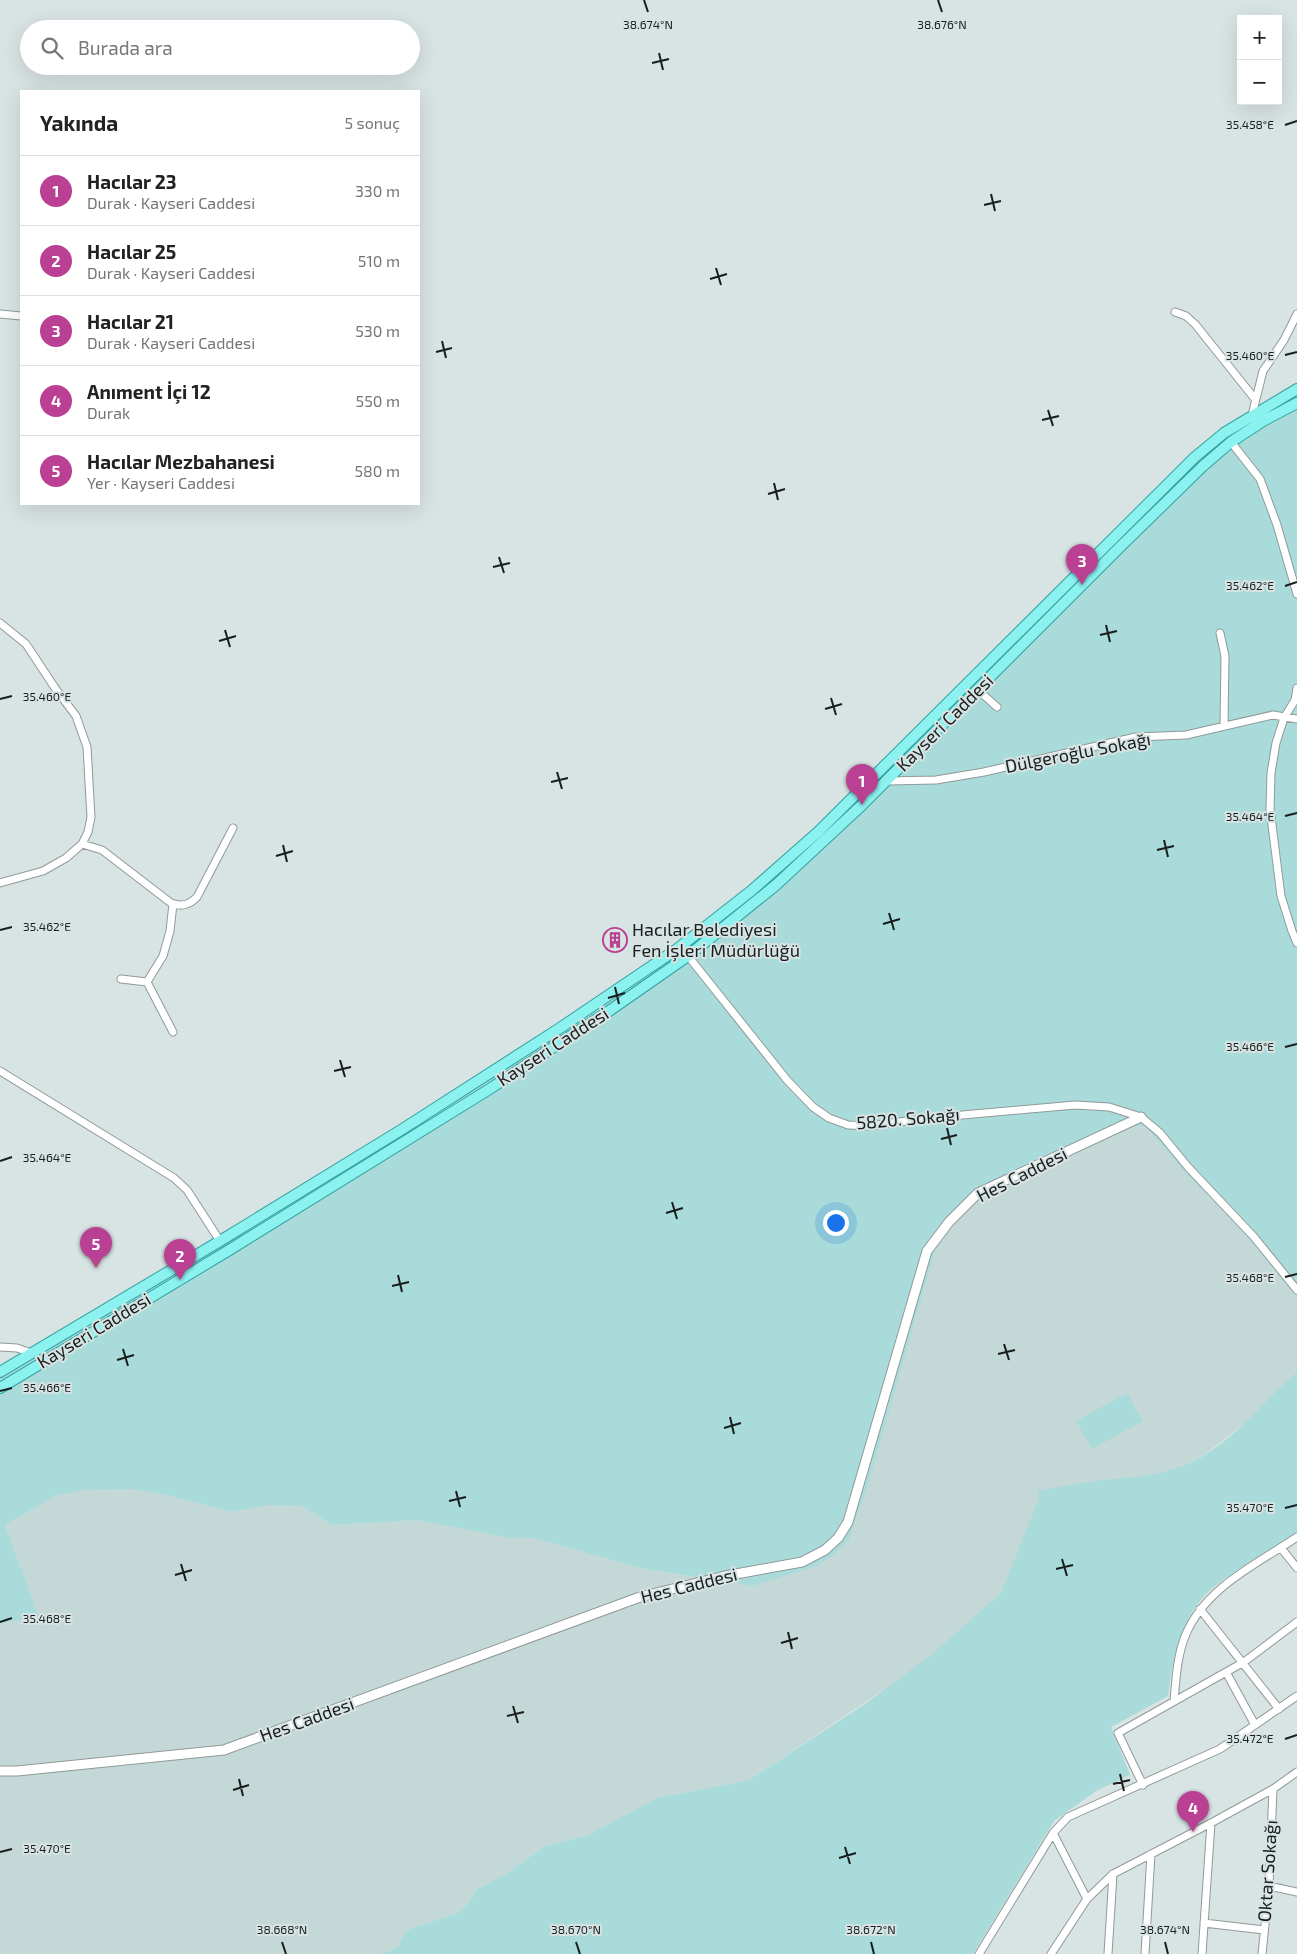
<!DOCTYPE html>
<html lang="tr">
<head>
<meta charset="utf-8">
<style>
  :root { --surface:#fff; --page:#f6f6f6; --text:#222; --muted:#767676; --line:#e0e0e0; --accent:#ba4093 }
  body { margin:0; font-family:"Exo 2",sans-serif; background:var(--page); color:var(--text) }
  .controls { position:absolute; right:15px; top:15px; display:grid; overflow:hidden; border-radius:0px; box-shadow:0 5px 20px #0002 }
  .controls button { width:45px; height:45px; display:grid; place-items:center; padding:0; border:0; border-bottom:1px solid var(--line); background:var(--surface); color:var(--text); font:25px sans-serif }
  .you { position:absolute; left:835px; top:1222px; width:18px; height:18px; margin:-12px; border:4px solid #fff; border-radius:50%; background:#1a73e8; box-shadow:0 0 0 8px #1a73e833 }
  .badge { display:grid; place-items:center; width:32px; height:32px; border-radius:50%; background:var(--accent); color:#fff; font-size:16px; font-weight:700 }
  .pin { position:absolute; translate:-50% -41px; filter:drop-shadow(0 1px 2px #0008) }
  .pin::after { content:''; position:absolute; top:26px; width:18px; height:15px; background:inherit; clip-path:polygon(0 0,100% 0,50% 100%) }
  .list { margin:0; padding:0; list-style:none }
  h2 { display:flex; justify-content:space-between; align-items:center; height:65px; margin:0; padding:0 20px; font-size:21px }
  h2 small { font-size:16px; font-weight:400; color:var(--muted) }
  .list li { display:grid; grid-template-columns:32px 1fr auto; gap:15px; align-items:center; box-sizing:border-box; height:70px; padding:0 20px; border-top:1px solid var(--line) }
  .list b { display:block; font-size:19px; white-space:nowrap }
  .list p { margin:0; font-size:16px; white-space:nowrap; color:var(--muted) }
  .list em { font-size:16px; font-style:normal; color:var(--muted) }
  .icon { flex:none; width:28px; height:28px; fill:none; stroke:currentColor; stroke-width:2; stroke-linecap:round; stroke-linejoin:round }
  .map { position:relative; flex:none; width:1297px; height:1954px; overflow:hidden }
  .search { position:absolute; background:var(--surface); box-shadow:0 5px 20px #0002; left:20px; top:20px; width:400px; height:55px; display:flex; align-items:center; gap:12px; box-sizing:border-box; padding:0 18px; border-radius:28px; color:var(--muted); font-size:19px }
  .panel { position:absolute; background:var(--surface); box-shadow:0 5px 20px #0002; left:20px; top:90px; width:400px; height:415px; border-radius:0px }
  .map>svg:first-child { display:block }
</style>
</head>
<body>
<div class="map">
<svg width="1297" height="1954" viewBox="0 0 1297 1954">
  <rect width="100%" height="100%" fill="#d8e3e3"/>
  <path fill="#c4d8d7" d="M1135,1126h10l42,49 46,45 64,77v75l-49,49 -44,34 -28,14 -20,6 -69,7 -48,9v7l-15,40 -23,55 -50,46 -41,33 -161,108 -92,18 -69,37 -42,11 -42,29 -27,14 -7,12 -10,11 -55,19 -7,16 -16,7h-382v-331l39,-6 -34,-92 50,-29 30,-6 46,-1 31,5 70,18 37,-7 33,1 30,19 85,-5 93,18h24l106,30 113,18 54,-17 26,-14 16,-15 19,-55 68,-237 8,-12 34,-38z"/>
  <path fill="#a8dbd9" d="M1297,393v904l-64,-77 -46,-45 -42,-49h-10l-157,72 -26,27 -16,23 -68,237 -19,55 -16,15 -17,11 -63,20 -113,-18 -106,-30h-24l-93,-18 -85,5 -30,-19 -33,-1 -37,7 -70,-18 -31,-5 -46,1 -30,6 -50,29 34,92 -39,6v-245l458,-279 152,-98 56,-39 99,-77 89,-79 257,-259 107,-103 14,-11z
    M1297,1372v162c-27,17 -57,32 -82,52 -33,26 -42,71 -47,110l-57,31 19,48 -34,16 -42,30 -81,133h-591l16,-7 7,-16 55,-19 10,-11 7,-12 27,-14 42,-29 42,-11 69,-37 92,-18 116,-76 66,-49 70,-62 38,-95 -1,-7c17,-3 33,-7 50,-9 44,-6 74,-3 115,-26 37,-21 62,-57 94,-84z
    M1127,1393l16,28 -51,28 -16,-28z"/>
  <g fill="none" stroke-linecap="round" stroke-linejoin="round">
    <defs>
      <path id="minor" d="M1175,312l11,4 9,8 60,75
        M0,314l21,2
        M1252,415l11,-44 21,-31 13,-26
        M1231,442l29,37 17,46 20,69
        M0,623l26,21 29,44 21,28 11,31 4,70 -3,15 -6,12 -16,14 -23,13 -43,12
        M1220,633l5,23 -1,70
        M1297,688l-2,12 -11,18 -8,25 -5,30 -1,36 11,87 11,35 5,12
        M978,690l19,17
        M887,781l49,-1 48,-8 152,-35 50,-2 87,-20 24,4
        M82,844l20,6 69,53c11,4 18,2 26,-6l36,-69
        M688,956l99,124 26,27 16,11 19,7 22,1 59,-8 146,-13 34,2 32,10 19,16 28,34 66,70 43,53
        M121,979l26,3
        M173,1032l-26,-50 16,-26 7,-25 3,-27
        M0,1071l174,107 13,12 33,51
        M0,1347l17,1 14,5
        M1281,1548l16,20
        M1200,1609l79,100
        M1226,1672l29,53
        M1174,1701c2,-22 3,-46 12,-67 20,-47 71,-70 111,-97
        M1143,1785l-25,-52 126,-71 53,-40
        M1053,1833l34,66
        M1269,1886l28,6
        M1204,1923l60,7
        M979,1954l74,-121 15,-16 152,-68 77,-53
        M1051,1954l36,-55 26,-25 98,-51 62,-34 24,-17
        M1108,1954l5,-80
        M1145,1954l6,-100
        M1202,1954l9,-131
        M1262,1954l7,-68 4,-97"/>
      <path id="tertiary" d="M0,1771h17l207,-21 8,-3 408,-150 85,-21 77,-14 23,-12 13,-12 10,-16 79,-271 22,-29 29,-29 163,-76"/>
      <path id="primary" d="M0,1372l220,-131 181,-111 159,-102 117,-79 74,-58 67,-59 377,-375 29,-24 73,-44
        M0,1388l226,-136 262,-162 121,-79 79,-55 88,-71 86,-80 258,-258 83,-81 28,-24 32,-21 34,-18"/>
    </defs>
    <use href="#minor" stroke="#909a99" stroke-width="9"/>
    <use href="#tertiary" stroke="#909a99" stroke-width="11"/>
    <use href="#primary" stroke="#32a2a0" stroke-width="12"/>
    <use href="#minor" stroke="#fff" stroke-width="7"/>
    <use href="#tertiary" stroke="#fff" stroke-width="9"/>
    <use href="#primary" stroke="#8cf2f0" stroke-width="10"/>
  </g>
  <path fill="none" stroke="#191d1d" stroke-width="2" d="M644,0l4,12M938,0l4,12M659,53l4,17M652,63l17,-4M1285,125l12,-4M991,194l4,17M984,205l17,-4M716,268l5,17M710,279l17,-5M442,341l4,17M436,352l16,-4M1285,355l12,-3M1048,410l5,16M1042,420l17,-4M774,483l4,17M768,494l17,-5M499,557l5,16M493,567l17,-4M1285,586l12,-4M1106,625l4,17M225,630l5,17M1100,635l17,-4M219,641l17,-5M831,698l5,17M0,699l12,-3M825,709l17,-5M557,772l5,17M551,782l17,-4M1285,816l12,-3M1164,840l4,17M283,845l4,17M1157,850l17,-4M276,856l17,-5M889,913l5,17M883,924l17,-5M0,930l12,-3M615,987l4,17M608,998l17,-5M1285,1047l12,-3M340,1060l5,17M334,1071l17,-4M947,1128l4,17M941,1139l16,-4M0,1161l12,-4M672,1202l5,17M666,1213l17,-5M398,1275l4,17M1285,1277l12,-3M392,1286l17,-4M1004,1344l5,16M123,1349l5,17M998,1354l17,-4M117,1360l17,-5M0,1391l12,-3M730,1417l4,17M724,1428l17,-5M456,1491l4,16M449,1501l17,-4M1285,1508l12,-3M1062,1559l5,17M181,1564l5,17M1056,1569l17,-4M175,1575l17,-5M0,1622l12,-4M788,1632l4,17M781,1643l17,-5M513,1706l5,17M507,1716l17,-4M1285,1739l12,-4M1120,1774l4,17M239,1779l4,17M1113,1784l17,-4M233,1790l16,-5M845,1847l5,17M0,1852l12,-3M839,1858l17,-5M282,1942l4,12M576,1942l4,12M871,1942l3,12M1165,1942l3,12"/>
  <defs>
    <symbol id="building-ring" viewBox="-11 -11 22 22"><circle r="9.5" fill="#d8e3e3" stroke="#ba4093" stroke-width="1.5"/><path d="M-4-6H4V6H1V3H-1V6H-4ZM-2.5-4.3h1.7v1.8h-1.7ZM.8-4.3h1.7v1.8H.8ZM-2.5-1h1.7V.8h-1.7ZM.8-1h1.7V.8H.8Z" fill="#ba4093"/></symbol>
  </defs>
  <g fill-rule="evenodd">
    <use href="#building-ring" x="601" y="926" width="28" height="28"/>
  </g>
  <g text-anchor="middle" stroke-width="4" stroke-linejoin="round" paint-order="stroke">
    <g font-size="18" fill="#191d1d" stroke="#d8e3e3">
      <text transform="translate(945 723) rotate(-45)" y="6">Kayseri Caddesi</text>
      <text transform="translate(1078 753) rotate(-11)" y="6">Dülgeroğlu Sokağı</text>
      <text transform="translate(553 1047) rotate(-33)" y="6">Kayseri Caddesi</text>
      <text transform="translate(908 1119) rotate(-5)" y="6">5820. Sokağı</text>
      <text transform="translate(1022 1175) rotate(-27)" y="6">Hes Caddesi</text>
      <text transform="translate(94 1331) rotate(-31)" y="6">Kayseri Caddesi</text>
      <text transform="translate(689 1586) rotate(-14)" y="6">Hes Caddesi</text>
      <text transform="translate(307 1720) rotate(-20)" y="6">Hes Caddesi</text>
      <text transform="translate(1268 1871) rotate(-86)" y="6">Oktar Sokağı</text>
    </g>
    <g font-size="18" fill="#191d1d" stroke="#d8e3e3" text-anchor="start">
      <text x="632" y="936">Hacılar Belediyesi<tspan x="632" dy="21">Fen İşleri Müdürlüğü</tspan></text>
    </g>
  </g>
  <g font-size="12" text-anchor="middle" fill="#191d1d" stroke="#d8e3e3" stroke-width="4" stroke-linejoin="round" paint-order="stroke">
    <text x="648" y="29">38.674°N</text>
    <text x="942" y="29">38.676°N</text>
    <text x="1250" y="129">35.458°E</text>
    <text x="1250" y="360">35.460°E</text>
    <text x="1250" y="590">35.462°E</text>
    <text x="47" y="701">35.460°E</text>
    <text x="1250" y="821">35.464°E</text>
    <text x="47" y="931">35.462°E</text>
    <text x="1250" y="1051">35.466°E</text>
    <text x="47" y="1162">35.464°E</text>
    <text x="1250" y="1282">35.468°E</text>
    <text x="47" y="1392">35.466°E</text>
    <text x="1250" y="1512">35.470°E</text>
    <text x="47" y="1623">35.468°E</text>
    <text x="1250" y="1743">35.472°E</text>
    <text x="47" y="1853">35.470°E</text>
    <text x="282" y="1934">38.668°N</text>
    <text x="576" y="1934">38.670°N</text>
    <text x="871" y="1934">38.672°N</text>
    <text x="1165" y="1934">38.674°N</text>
  </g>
</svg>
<div class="controls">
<button>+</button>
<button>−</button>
</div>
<div class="you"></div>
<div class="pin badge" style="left:862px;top:805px">1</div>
<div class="pin badge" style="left:180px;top:1280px">2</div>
<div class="pin badge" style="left:1082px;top:585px">3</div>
<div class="pin badge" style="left:1193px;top:1832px">4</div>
<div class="pin badge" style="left:96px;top:1268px">5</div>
<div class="search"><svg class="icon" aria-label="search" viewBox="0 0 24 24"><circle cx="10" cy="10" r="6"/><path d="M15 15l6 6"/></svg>Burada ara</div>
<section class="panel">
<h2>Yakında<small>5 sonuç</small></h2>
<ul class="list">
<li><span class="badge">1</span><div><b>Hacılar 23</b><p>Durak · Kayseri Caddesi</p></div><em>330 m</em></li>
<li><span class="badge">2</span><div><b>Hacılar 25</b><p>Durak · Kayseri Caddesi</p></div><em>510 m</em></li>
<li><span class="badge">3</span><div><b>Hacılar 21</b><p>Durak · Kayseri Caddesi</p></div><em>530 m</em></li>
<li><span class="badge">4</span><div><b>Anıment İçi 12</b><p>Durak</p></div><em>550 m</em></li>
<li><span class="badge">5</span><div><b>Hacılar Mezbahanesi</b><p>Yer · Kayseri Caddesi</p></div><em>580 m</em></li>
</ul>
</section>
</div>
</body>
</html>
